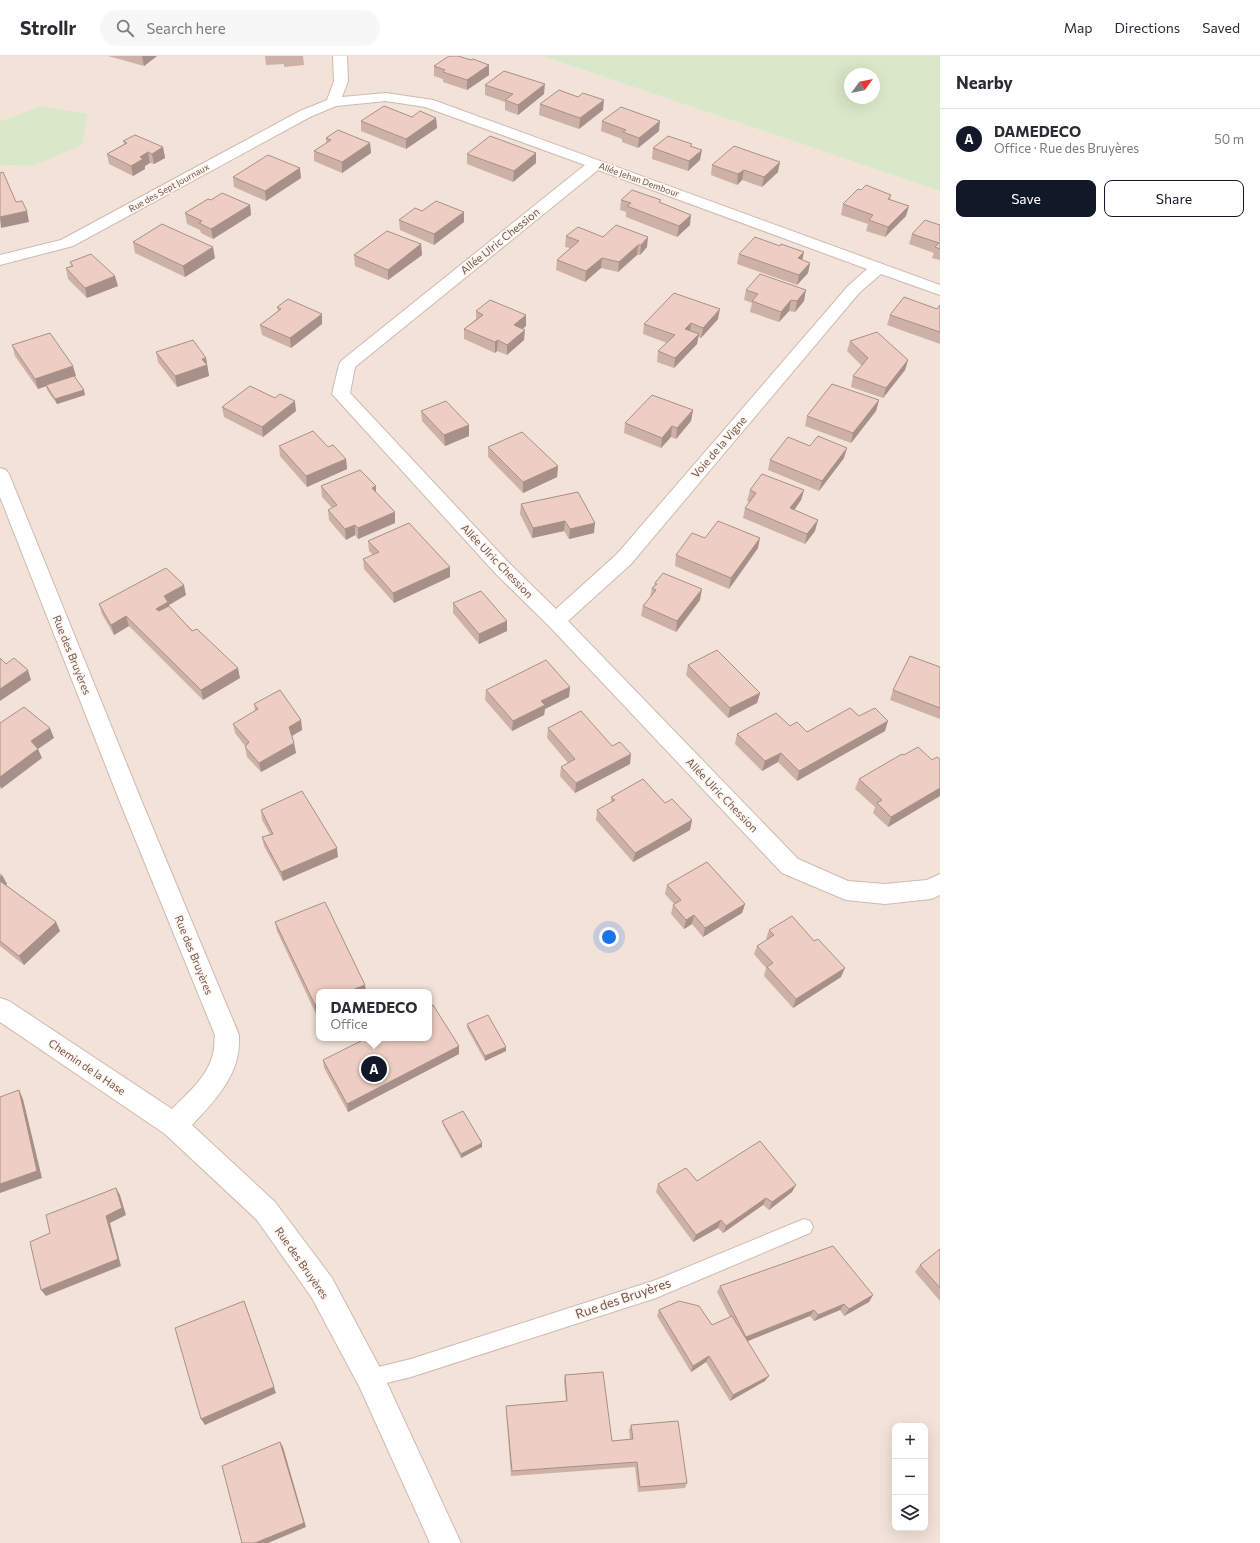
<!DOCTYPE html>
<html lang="en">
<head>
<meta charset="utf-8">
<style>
  :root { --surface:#fff; --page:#f7f7f7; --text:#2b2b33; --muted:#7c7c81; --line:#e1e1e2; --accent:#111827 }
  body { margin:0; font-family:Commissioner,sans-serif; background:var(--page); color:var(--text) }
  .controls { position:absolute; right:12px; bottom:12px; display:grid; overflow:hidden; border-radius:8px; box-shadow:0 4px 16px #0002 }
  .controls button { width:36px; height:36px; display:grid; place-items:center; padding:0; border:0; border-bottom:1px solid var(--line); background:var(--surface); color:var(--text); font:20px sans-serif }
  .compass { position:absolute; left:844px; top:12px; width:36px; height:36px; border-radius:50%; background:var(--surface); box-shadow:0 4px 16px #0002; rotate:57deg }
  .you { position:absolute; left:609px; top:881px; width:14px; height:14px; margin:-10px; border:3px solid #fff; border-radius:50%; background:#1a73e8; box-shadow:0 0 0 6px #1a73e833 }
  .badge { display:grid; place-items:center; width:26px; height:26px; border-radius:50%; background:var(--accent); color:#fff; font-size:13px; font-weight:700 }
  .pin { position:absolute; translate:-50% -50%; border:2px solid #fff; box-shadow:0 1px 4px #0006 }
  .popup { position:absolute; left:316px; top:933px; width:116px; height:52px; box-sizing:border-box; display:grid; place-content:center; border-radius:8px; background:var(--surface); filter:drop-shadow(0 1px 3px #0005); font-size:13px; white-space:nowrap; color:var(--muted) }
  .popup b { font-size:15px; color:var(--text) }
  .popup::after { content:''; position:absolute; left:50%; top:100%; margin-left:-8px; border:8px solid transparent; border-top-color:var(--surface) }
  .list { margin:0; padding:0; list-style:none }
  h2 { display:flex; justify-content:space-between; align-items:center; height:52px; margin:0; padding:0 16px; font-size:17px }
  h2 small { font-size:13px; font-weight:400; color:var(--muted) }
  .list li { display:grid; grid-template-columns:26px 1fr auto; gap:12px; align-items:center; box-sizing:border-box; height:60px; padding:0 16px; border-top:1px solid var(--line) }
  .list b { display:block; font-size:15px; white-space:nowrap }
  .list p { margin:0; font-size:13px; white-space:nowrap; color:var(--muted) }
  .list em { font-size:13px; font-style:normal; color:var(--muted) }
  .actions { display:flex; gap:8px; padding:12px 16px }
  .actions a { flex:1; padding:9px 0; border:1px solid var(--accent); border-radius:8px; text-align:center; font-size:14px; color:var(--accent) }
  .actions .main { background:var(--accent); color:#fff }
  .icon { flex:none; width:22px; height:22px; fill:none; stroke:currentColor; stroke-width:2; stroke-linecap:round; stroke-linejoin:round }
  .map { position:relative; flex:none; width:940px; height:1487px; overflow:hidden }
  header { display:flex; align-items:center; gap:24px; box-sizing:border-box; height:56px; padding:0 20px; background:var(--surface); border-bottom:1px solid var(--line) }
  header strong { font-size:19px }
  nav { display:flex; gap:22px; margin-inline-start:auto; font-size:14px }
  .search { width:280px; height:36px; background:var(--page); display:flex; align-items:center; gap:10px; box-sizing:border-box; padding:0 14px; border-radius:22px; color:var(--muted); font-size:15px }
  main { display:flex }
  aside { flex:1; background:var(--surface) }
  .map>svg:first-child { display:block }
</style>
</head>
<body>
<header>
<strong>Strollr</strong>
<div class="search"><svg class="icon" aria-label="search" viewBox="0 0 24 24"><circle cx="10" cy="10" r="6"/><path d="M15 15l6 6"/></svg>Search here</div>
<nav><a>Map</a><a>Directions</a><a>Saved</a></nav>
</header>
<main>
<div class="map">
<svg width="940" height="1487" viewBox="0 0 940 1487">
  <rect width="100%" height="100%" fill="#fbf1e9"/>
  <path fill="#f2e2d8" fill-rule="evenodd" d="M0,0h542l398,135v1352h-940v-1378l33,1 55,-51 -46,-9 -42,15zM319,936h110v46h-110zM895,1370h30v102h-30z"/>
  <path fill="#d9e8c8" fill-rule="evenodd" d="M542,0h398v135zM850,18h24v24h-24z
    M42,50l46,8 -6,31 -49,21 -33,-1v-44z"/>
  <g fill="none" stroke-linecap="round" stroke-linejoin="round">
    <defs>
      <path id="lane" d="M804,1163l6,2 3,6 -3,6 -154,65 -245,79 -41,10 -6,-3 -3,-6 3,-6 6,-3 41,-10 245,-79z"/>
      <path id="street" d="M333,0h14l1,25 -6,16 44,-4 47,7 507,185v10l-59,-21 -21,18 -229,272 -63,57 230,238 50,22 37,3 42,-4 13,-6v21l-9,4 -46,5 -39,-4 -64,-27 -233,-247 -52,-51 -165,-181 7,-29 2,-4 244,-196 -160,-58 -39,-6 -50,5 -26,11 -237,129 -73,19v-10l61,-15 239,-129 27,-11 7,-19zM598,114l269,99 -19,17 -231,268 -61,55 -45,-44 -161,-172 5,-26z
        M0,412l6,2 3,4 133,328 97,233c0,6 0,13 -1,19 -5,28 -27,51 -46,71l83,77 57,76 48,90 81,175h-31l-70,-155 -48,-90 -55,-78 -92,-86 -165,-112v-24l9,3 163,108c15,-15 34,-31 40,-52 3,-7 2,-15 3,-22l-95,-233 -120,-305z"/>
    </defs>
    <use href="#lane" stroke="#cebab2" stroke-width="2"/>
    <use href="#street" stroke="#cebab2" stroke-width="2"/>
    <use href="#lane" fill="#fff" fill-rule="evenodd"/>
    <use href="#street" fill="#fff" fill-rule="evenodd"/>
  </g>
  <path fill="#cdb1a7" d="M108,0h49l-13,10z
    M265,0h38l1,9 -20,2v-3l-18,1z
    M471,4l18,5v10l-22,15 -24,-8v-3l-9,-3v-10z
    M485,29l59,9 -26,21 -13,-5v-8l-20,-7z
    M578,41l25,13 -24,19 -40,-14 1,-11z
    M436,62l1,10 -31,21 -45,-18v-10z
    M602,65l57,10 -21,17 -16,-6v-3l-21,-8z
    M326,82l44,5 1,10 -29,20 -28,-12v-10l12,-8z
    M123,85l40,6 2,11 -11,6 -4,-1 -5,3v3l-12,7 -24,-12 -2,-10 17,-10z
    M692,91l8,13 -12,11 -36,-12 1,-11z
    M536,97v10l-23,19 -46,-18v-10z
    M712,109l66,7 -16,15 -20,-7 -5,5 -26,-10z
    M233,121l68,1 -35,23 -32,-14z
    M861,134l30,5 -1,5 16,16 -21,21 -19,-6 2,-7 -27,-9 2,-11z
    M211,144l39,5 1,10 -38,24 -12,-6 -1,-3 -13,-6 -2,-11z
    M621,144l40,3 29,22 -13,12 -51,-20v-5l-6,-2z
    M422,155l42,1v10l-30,23 -34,-15 -1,-10z
    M616,169l31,22 -7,8h-3l-19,17 -17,-4 -16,14 -29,-12 1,-10 13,-12 -5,-1 1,-11 37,1z
    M940,169v35l-8,-2 2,-5 -25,-9 3,-10z
    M133,186l82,16 -30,19 -50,-24z
    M421,188l1,11 -34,25 -33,-14 -1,-11z
    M780,190l22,14 8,3 -2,10 -11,12 -60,-21 2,-10z
    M70,206l48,24 -31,12 -19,-19 -2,-11 5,-2z
    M746,234l58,11 -9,11 -6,-1 -10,11 -29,-10 2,-9 -8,-3z
    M940,249v39l-53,-19 3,-10 47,-6z
    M277,251l45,7v10l-31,24 -29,-13 -2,-10 18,-14z
    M476,255l50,4v11l-4,3 2,11 -17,15 -10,-4 -2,2 -31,-14v-10l12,-10z
    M718,263l-17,19 -3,-1 -1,7 -23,24 -17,-6 1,-11 9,-8 -24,-9 1,-10z
    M850,285l58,19 -3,10 -22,28 -32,-11 2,-11 9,-10 -15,-15z
    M12,289l64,31h-1l10,19 -28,9 -10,-14 -1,-4 -8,3 -23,-33z
    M156,296l50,6 3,18 -32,11 -19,-25z
    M275,342l21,13 -33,26 -39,-20 -2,-10z
    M879,344l-3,11 -25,32 -46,-17 2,-10z
    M693,354l-2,11 -15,18 -5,-2 -10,11 -37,-15 1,-10z
    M421,355l48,25 -24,10 -23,-25z
    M279,390l67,13 1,10 -40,18 -27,-31z
    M810,390l34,12 -25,33 -51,-21 2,-10z
    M488,391l70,19 -1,11 -34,16 -35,-36z
    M321,430h55v6l19,31 -37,16 -3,-4 -9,5 -17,-20 -1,-10 4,-2 -10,-11z
    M750,434h54l-3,10 -7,10 21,21 -10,13 -62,-26 2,-10 4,-6 -2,-1z
    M578,436l16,41 -25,6 -5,-8 -32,7 -12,-24 1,-10z
    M705,482l53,10 -29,41 -54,-23 1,-11z
    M368,485l82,26v10l-56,26 -30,-34 -1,-10 10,-4 -4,-4z
    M655,527l45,17 -24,32 -35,-16 2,-10 7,-9 2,-9 2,-2z
    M186,539l-17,10v2l71,71 -37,22 -74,-74 -15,9 -12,-21 -3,-10z
    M453,547l54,18v10l-28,13 -26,-31z
    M688,609l72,28 -3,10 -29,15 -42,-43z
    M940,611v52l-50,-19 3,-10z
    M570,631l-1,10 -24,12 -1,6 -32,16 -27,-31 1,-10z
    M254,648l47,16 1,10 -10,6 2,7 2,10 -35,19 -14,-15 -2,-10v-1l-10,-13 -2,-9 22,-13z
    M859,660l26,15 -88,50 -19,-19 -16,9 -27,-27 2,-10 53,-8 17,6z
    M548,672l64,18 18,18 -55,29 -15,-17 1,-9 7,-4 -21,-25z
    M904,699l28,5 8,-1v37l-52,31 -15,-14 2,-6 -20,-18 4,-10z
    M611,741l54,6 27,17 -2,10 -57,32 -37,-42 1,-10 14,-7z
    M261,754l77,47 -55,24 -19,-35 -2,-9 8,-3 -8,-14z
    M0,817l2,2 5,9 -1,1 50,37 4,9 -36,34 -24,-19z
    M667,829l78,19 -3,9 -39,24 -11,-13 -8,5 -13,-15 2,-9 1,-1 -9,-10z
    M275,866l90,63 1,7h-47v21l-3,1 -39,-83z
    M769,874l72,47 -48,31 -29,-32 2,-8 -12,-14 3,-8 10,-6 -1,-1z
    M467,968l39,27 -21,10 -18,-33z
    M459,990v8l-111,58 -24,-44 -1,-8z
    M442,1065l40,26 -21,11 -18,-33z
    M697,1125l95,11 -23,18 -6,-5 -40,28 -5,-5 -25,14 -37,-50 2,-8z
    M940,1193v52l-25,-29 5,-7z
    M720,1230l153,9 -4,7 -25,14 -4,-6 -26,11 -4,-5 -62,25 17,40 -35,20 -24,-39 -15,10 -34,-56 2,-6 53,15 18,-8 -13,-25z
    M565,1319l47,66 18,-2 -1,-9 2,-5 56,58 -2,5 -47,4 -3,-25 -124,9 -5,-65v-5l60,-5 -2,-20z"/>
  <path fill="#a79088" d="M142,0h15l-13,10z
    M489,9v10l-22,15v-10z
    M545,28l-1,10 -26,21v-10z
    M604,44l-1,10 -24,19 1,-11z
    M436,62l1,10 -31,21v-10z
    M660,65l-1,10 -21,17 1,-10z
    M370,87l1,10 -29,20v-11z
    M163,91l2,11 -11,6 -2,-10z
    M702,94l-2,10 -12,11 1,-10z
    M148,96l2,11 -5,3v3l-12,7 -2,-10 9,-9z
    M536,97v10l-23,19 1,-11z
    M780,106l-2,10 -16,15 2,-10z
    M300,112l1,10 -35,23 -1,-10z
    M744,114l-2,10 -5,5 1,-11z
    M250,149l1,10 -38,24 -2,-10z
    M909,150l-3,10 -21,21 3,-10z
    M27,155l2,11 -28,6 -1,-11z
    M464,156v10l-30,23v-11z
    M691,159l-1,10 -13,12 2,-11z
    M648,181l-1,10 -7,8 1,-10z
    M421,188l1,11 -34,25v-10z
    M638,189l-1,10 -19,17 1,-10z
    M213,191l2,11 -30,19 -2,-11z
    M804,196l-2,10 -4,-4z
    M602,202l-1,10 -16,14 1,-11z
    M810,207l-2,10 -11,12 2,-10z
    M115,220l3,10 -31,12 -2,-10z
    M806,234l-2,11 -9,11 2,-11z
    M791,244l-2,11 -10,11 2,-10z
    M720,253l-2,10 -17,19 2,-10z
    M322,258v10l-31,24 -1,-10z
    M526,259v11l-12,10v-11z
    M691,267l-1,11 -5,-5z
    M525,274l-1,10 -17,15v-10z
    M699,278l-2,10 -23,24 1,-10z
    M498,284l-1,11 -2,2v-11z
    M206,302l3,18 -32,11 -2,-11 27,-17z
    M908,304l-3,10 -22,28 3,-10z
    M73,310l3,10 -38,13 -3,-10z
    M84,334l1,5 -28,9 -2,-5z
    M879,344l-3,11 -25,32 2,-10z
    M295,345l1,10 -33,26 -1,-10z
    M693,354l-2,11 -15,18 1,-11z
    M469,369v11l-24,10 -1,-11z
    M672,370l-1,11 -10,11 1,-10z
    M847,392l-3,10 -25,33 3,-10z
    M346,403l1,10 -40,18 -1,-11z
    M558,410l-1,11 -34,16v-11z
    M376,430v11l-4,-9z
    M804,434l-3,10 -13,19 2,-11z
    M395,456v11l-37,16v-11z
    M818,464l-3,11 -10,13 2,-10z
    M565,465l-1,10 -32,7 1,-10z
    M595,467l-1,10 -25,6 1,-10z
    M355,469v10l-9,5 -1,-11z
    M760,482l-2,10 -29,41 2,-11z
    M450,511v10l-56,26 -1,-10z
    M184,529l2,10 -17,10 1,7 -12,7 -2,-10 8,-13z
    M702,533l-2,11 -24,32 1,-11z
    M126,560l3,10 -15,9 -3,-10z
    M507,565v10l-28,13v-10z
    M238,612l2,10 -37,22 -2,-10z
    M28,614l3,10 -31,21v-12z
    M570,631l-1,10 -24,12 -1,6 -32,16 1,-10 28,-20z
    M760,637l-3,10 -29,15 2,-10z
    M301,664l1,10 -12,7 -1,-10z
    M888,665l-3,10 -88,50 2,-10z
    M50,672l4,10 -16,11 4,9 -41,31 -1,-3v-9l31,-36z
    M294,687l2,10 -35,19 -2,-9z
    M781,697l-3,9 -16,9 3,-10z
    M631,698l-1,10 -55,29 1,-10z
    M940,732v8l-52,31 3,-10z
    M692,764l-2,10 -57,32 2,-9z
    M337,792l1,9 -55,24 -2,-9z
    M2,819l5,9 -5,5 -2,-6v-6z
    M745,848l-3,9 -39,24 2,-9z
    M694,859l-2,9 -8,5 2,-9z
    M56,866l4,9 -36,34 -5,-9z
    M845,912l-4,9 -48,31 3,-9z
    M365,929l1,7h-19z
    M319,948v9l-3,1 -1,-9z
    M459,990v8l-111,58 -1,-8z
    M506,991v4l-21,10v-5z
    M19,1034l4,9 19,79 -42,15v-9z
    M482,1087v4l-21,11v-4z
    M796,1129l-4,7 -23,18 3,-8z
    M116,1132l4,7 6,20 -16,8 11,43 -75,30 -5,-6 65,-74z
    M766,1142l-3,7 -40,28 3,-7z
    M721,1164l-3,8 -25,14 3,-7z
    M873,1239l-4,7 -25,14 5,-7z
    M244,1245l32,92 -71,32 -4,-6z
    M844,1248l-4,6 -26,11 4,-6z
    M814,1254l-4,6 -67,27 3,-6z
    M709,1300l-3,6 -15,10 2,-6z
    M769,1320l-4,5 -35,20 3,-6z
    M280,1386l3,5 23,80 -38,16h-13z"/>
  <path fill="#eecec2" stroke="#a79088" d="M449,0h9l13,4 2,-1 16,6 -22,15 -24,-8 2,-2 -11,-4z
    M504,15l41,13 -27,21 -13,-5 8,-6 -28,-9z
    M559,34l19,7 5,-4 21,7 -24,18 -40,-14z
    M384,50l28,11 8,-6 16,7 -30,21 -45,-18z
    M621,51l39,14 -21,17 -16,-6 3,-2 -24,-9z
    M338,74l32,13 -28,19 -28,-11 17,-11 -5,-2z
    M135,79l28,12 -11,7 -4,-2 -8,5 3,2 -12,7 -24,-12 20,-11 -4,-2z
    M490,80l46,17 -22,18 -47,-17z
    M668,80l24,8 -2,2 12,4 -13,11 -36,-13z
    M734,90l46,16 -16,15 -20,-7 -6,4 -26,-9z
    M268,99l32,13 -35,23 -32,-14z
    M3,116l13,30 6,-1 5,10 -27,6v-44z
    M866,129l25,10 -3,4 21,7 -21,21 -19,-7 4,-5 -30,-11 15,-15 3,1z
    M632,134l29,10 -2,2 32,13 -12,11 -52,-20 4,-3 -10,-3z
    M222,137l28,12 -39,24 -12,-6 3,-2 -17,-8 23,-14 3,1z
    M436,145l28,11 -30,22 -35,-14 16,-12 7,3z
    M925,164l15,5v24l-5,-2 4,-4 -27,-9z
    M162,168l51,23 -30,19 -50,-24z
    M616,169l32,12 -7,8h-3l-19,17 -17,-4 -16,13 -29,-11 22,-19 -13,-5 12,-9 25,10z
    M387,175l34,13 -33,26 -34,-15z
    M755,181l25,9 1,-2 23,8 -6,6 12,5 -11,12 -60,-21z
    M91,198l24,22 -30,12 -19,-20 7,-2 -3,-4z
    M760,218l46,16 -9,11 -6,-1 -10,12 -29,-11 6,-7 -12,-4z
    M674,237l46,16 -17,19 -12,-5 -6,6 14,5 -24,24 -17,-7 17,-16 -31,-11z
    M904,241l33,12 3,-4v27l-50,-17z
    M288,243l34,15 -32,24 -30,-13 21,-16 -4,-2z
    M490,244l36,15 -12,10 11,5 -18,15 -9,-5 -3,2 -31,-13 19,-14 -7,-4z
    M877,276l31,28 -22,28 -33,-12 15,-18 -18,-17z
    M50,277l23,33 -38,13 -23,-34z
    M193,284l13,18 -4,1 5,6 -32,11 -19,-24z
    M74,320l10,14 -29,9 -9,-14z
    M832,328l47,16 -26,33 -46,-17z
    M250,330l25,12 5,-4 15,7 -33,26 -40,-20z
    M652,339l41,15 -16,18 -5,-2 -10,12 -37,-15z
    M446,345l23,24 -25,10 -23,-24z
    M313,375l15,16 5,-2 13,14 -40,17 -27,-30z
    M522,376l36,34 -35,16 -35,-35z
    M818,380l29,12 -25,33 -52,-21 18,-23 22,9z
    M360,414l16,16 -4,2 23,24 -37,16 -3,-3 -10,4 -17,-19 9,-5 -16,-19z
    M762,418l42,16 -14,18 28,12 -11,14 -62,-26 11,-15 -6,-3z
    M578,436l17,31 -25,6 -5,-8 -32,7 -12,-24z
    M718,465l42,17 -29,40 -55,-23 16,-22 13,5z
    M409,467l41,44 -57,26 -30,-34 16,-7 -11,-11z
    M166,512l18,17 -20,11 4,6 -12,7 3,2 10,-5 23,25 5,-2 41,39 -37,22 -75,-74 -15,9 -12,-21z
    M663,517l39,16 -25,32 -34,-15 13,-16 -4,-2 5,-4 -2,-1z
    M481,535l26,30 -28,13 -26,-31z
    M717,594l43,43 -30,15 -42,-43z
    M910,600l30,11v41l-47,-18z
    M0,602l6,6 8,-6 14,12 -28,19z
    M546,604l24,27 -29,14 4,4 -32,16 -27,-31z
    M280,634l21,30 -12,7 5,16 -35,20 -14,-16 4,-5 -16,-18 25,-15 -4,-5z
    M24,651l26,21 -19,13 7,8 -38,28v-54z
    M850,652l9,8 16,-8 13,13 -89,50 -18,-18 -16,8 -28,-27 39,-21 14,13 7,-4 10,10z
    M581,655l31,35 8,-4 11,12 -55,29 -15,-16 14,-8 -27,-31z
    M918,691l14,13 5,-3 3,2v29l-49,29 -14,-14 5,-3 -23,-21 43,-25 2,1z
    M643,723l22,24 7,-4 20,21 -57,33 -38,-43 18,-10 -4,-3z
    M302,735l35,57 -56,24 -19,-35 11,-3 -12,-24z
    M707,806l38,42 -40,24 -11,-13 -8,5 -13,-15 8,-5 -14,-15z
    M0,825l56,41 -37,34 -19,-15z
    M325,846l40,83 -18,7h-28v12l-4,1 -40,-83z
    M792,860l22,25 4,-2 27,29 -49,31 -29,-32 6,-4 -16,-17 17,-11 -5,-5z
    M433,949l26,41 -112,58 -24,-44 44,-22h62v-31z
    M488,959l18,32 -21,9 -18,-32z
    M19,1034l18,81 -37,13v-87z
    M463,1055l19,32 -21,11 -19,-33z
    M760,1085l36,44 -24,17 -6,-4 -40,28 -5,-6 -25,15 -38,-51 28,-16 11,13z
    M116,1132l6,20 -16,8 12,43 -77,31 -11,-48 20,-9 -4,-18z
    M833,1190l40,49 -24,14 -5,-5 -26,11 -4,-5 -68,27 -26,-51z
    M940,1193v39l-20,-23z
    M244,1245l30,86 -73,32 -26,-91z
    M679,1245l20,5 13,19 20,-9 37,60 -36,19 -24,-39 -16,10 -34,-56z
    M603,1316l9,69 21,-2 -2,-14 47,-4 9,62 -47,4 -3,-25 -125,9 -6,-65 61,-5 -2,-26z
    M280,1386l24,81 -49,20h-13l-20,-77z"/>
  <g text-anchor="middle" stroke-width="3" stroke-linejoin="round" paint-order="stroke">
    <g font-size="9" fill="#73564e" stroke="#fef6ef">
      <text transform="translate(639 124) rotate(20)" y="3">Allée Jehan Dembour</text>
      <text transform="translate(169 132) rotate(-29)" y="3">Rue des Sept Journaux</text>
    </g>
    <g font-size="11" fill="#73564e" stroke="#fef6ef">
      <text transform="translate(500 185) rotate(-39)" y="4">Allée Ulric Chession</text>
      <text transform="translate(719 391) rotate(-49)" y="4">Voie de la Vigne</text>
      <text transform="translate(497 505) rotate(46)" y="4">Allée Ulric Chession</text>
      <text transform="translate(72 599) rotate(68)" y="4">Rue des Bruyères</text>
      <text transform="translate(722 739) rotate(46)" y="4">Allée Ulric Chession</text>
      <text transform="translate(194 899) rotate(68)" y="4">Rue des Bruyères</text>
      <text transform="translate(87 1011) rotate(34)" y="4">Chemin de la Hase</text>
      <text transform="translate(302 1207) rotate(55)" y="4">Rue des Bruyères</text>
    </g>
    <g font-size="13" fill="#73564e" stroke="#fef6ef">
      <text transform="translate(623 1242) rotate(-19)" y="5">Rue des Bruyères</text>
    </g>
  </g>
</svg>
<div class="controls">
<button>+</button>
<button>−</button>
<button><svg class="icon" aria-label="layers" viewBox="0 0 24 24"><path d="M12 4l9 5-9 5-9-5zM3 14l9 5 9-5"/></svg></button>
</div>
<svg class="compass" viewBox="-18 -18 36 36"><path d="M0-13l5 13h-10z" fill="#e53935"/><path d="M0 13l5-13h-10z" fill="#7c7c81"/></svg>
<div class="you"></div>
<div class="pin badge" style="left:374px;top:1013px">A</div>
<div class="popup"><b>DAMEDECO</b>Office</div>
</div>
<aside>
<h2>Nearby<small></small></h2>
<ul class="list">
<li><span class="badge">A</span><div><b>DAMEDECO</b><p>Office · Rue des Bruyères</p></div><em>50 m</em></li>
</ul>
<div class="actions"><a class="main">Save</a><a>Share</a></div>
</aside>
</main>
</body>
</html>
